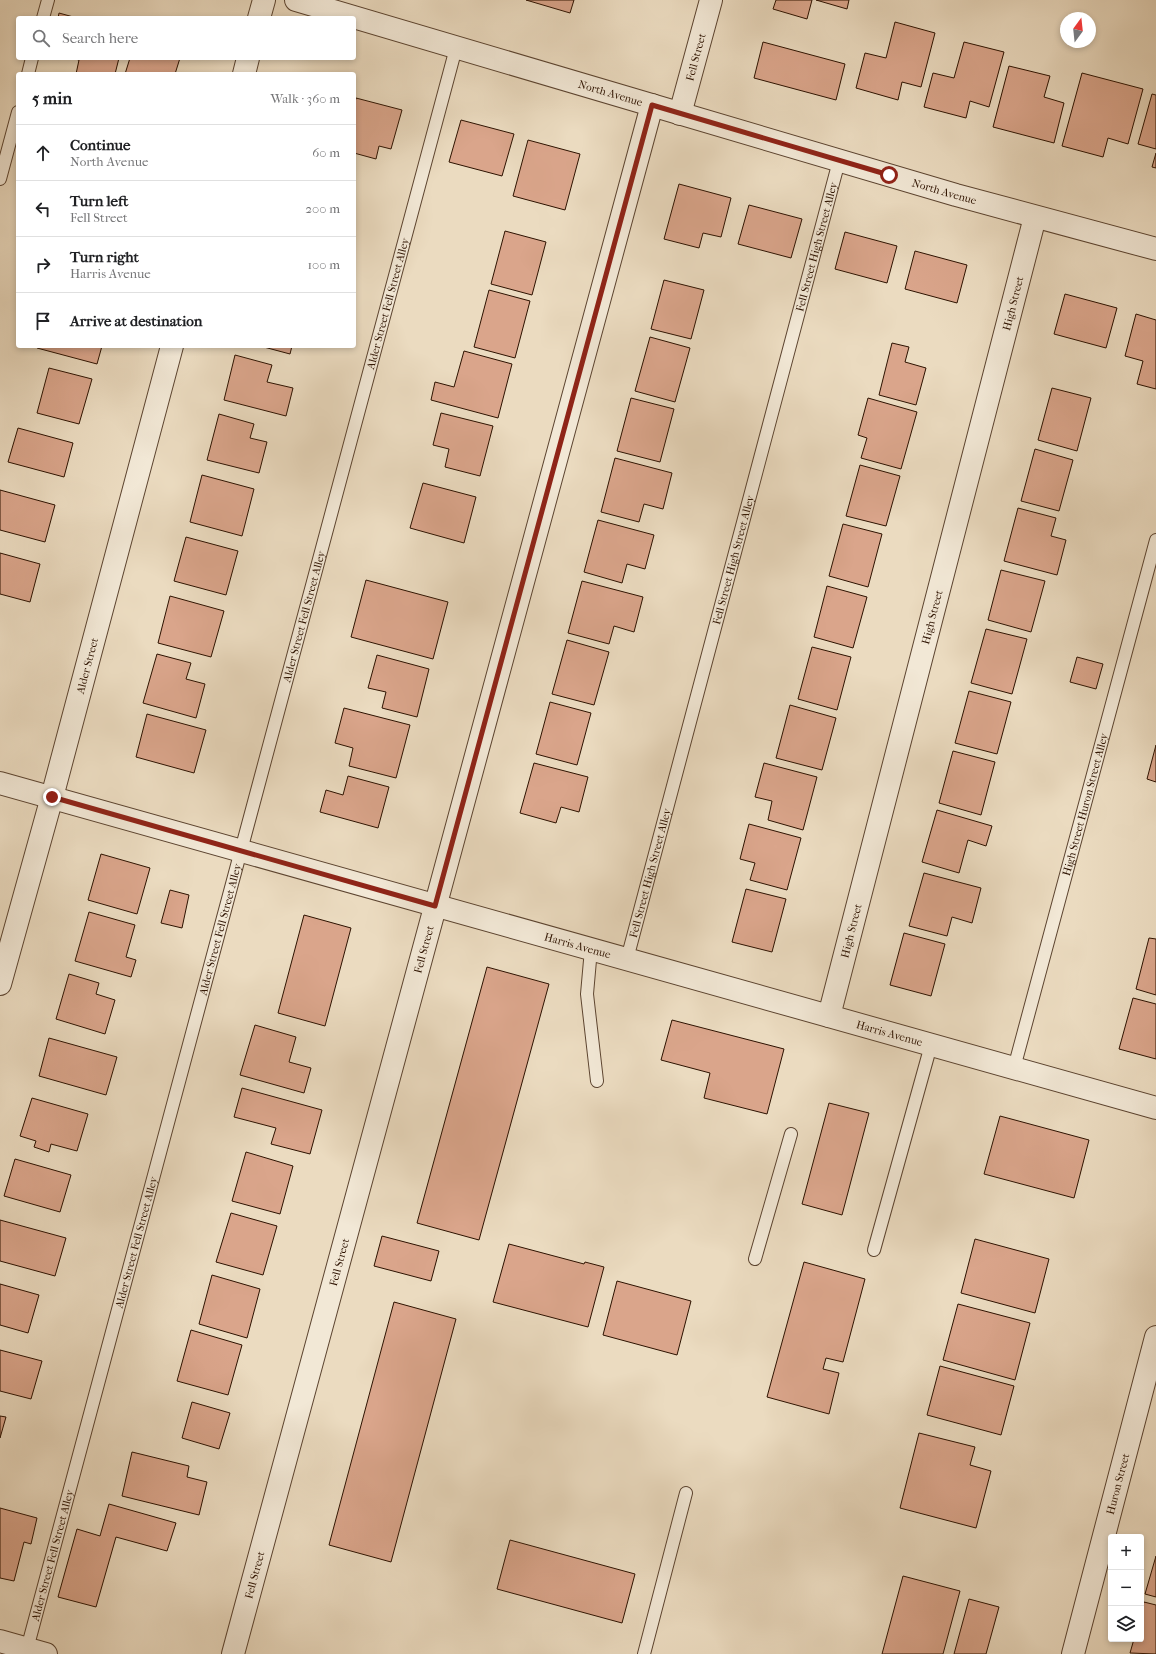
<!DOCTYPE html>
<html lang="en">
<head>
<meta charset="utf-8">
<style>
  :root { --surface:#fff; --page:#f2f2f2; --text:#202124; --muted:#757577; --line:#e0e0e0 }
  body { margin:0; font-family:"IM FELL French Canon",serif; background:var(--page); color:var(--text) }
  .controls { position:absolute; right:12px; bottom:12px; display:grid; overflow:hidden; border-radius:4px; box-shadow:0 2px 6px #0003 }
  .controls button { width:36px; height:36px; display:grid; place-items:center; padding:0; border:0; border-bottom:1px solid var(--line); background:var(--surface); color:var(--text); font:20px sans-serif }
  .compass { position:absolute; left:1060px; top:12px; width:36px; height:36px; border-radius:50%; background:var(--surface); box-shadow:0 2px 6px #0003; rotate:15deg }
  .stop { position:absolute; width:12px; height:12px; margin:-9px; border:3px solid #8f2418; border-radius:50%; background:#fff }
  .stop.end { background:#8f2418; border-color:#fff; box-shadow:0 1px 4px #0008 }
  .list { margin:0; padding:0; list-style:none }
  h2 { display:flex; justify-content:space-between; align-items:center; height:52px; margin:0; padding:0 16px; font-size:17px }
  h2 small { font-size:13px; font-weight:400; color:var(--muted) }
  .list li { display:grid; grid-template-columns:26px 1fr auto; gap:12px; align-items:center; box-sizing:border-box; height:56px; padding:0 16px; border-top:1px solid var(--line) }
  .list b { display:block; font-size:15px; white-space:nowrap }
  .list p { margin:0; font-size:13px; white-space:nowrap; color:var(--muted) }
  .list em { font-size:13px; font-style:normal; color:var(--muted) }
  .icon { flex:none; width:22px; height:22px; fill:none; stroke:currentColor; stroke-width:2; stroke-linecap:round; stroke-linejoin:round }
  .map { position:relative; flex:none; width:1156px; height:1654px; overflow:hidden }
  .search { position:absolute; background:var(--surface); box-shadow:0 2px 6px #0003; left:16px; top:16px; width:340px; height:44px; display:flex; align-items:center; gap:10px; box-sizing:border-box; padding:0 14px; border-radius:4px; color:var(--muted); font-size:15px }
  .panel { position:absolute; background:var(--surface); box-shadow:0 2px 6px #0003; left:16px; top:72px; width:340px; height:276px; border-radius:4px }
  .map>svg:first-child { display:block }
</style>
</head>
<body>
<div class="map">
<svg width="1156" height="1654" viewBox="0 0 1156 1654">
  <rect width="100%" height="100%" fill="#ebdbc0"/>
  <filter id="stains"><feTurbulence type="fractalNoise" baseFrequency=".005" numOctaves="4"/><feColorMatrix values="0 0 0 0 .2 0 0 0 0 .09 0 0 0 0 .02 0 0 0 .5 -.17"/></filter>
  <radialGradient id="worn" r=".72"><stop offset=".6" stop-color="#630" stop-opacity="0"/><stop offset="1" stop-color="#630" stop-opacity=".3"/></radialGradient>
  <path fill="#daa58b" stroke="#2d1200" d="M526,0h48l-4,13z
    M776,0h36l-5,19 -34,-10z
    M816,0h33l-2,9z
    M59,13l18,5h-19z
    M895,22l40,11 -14,54 -19,-5 -4,18 -42,-12 9,-35 21,5z
    M763,42l82,22 -9,36 -82,-22z
    M964,42l40,10 -15,55 -19,-6 -4,17 -42,-11 9,-34 21,5z
    M71,58h48l-4,16h-39l3,-14z
    M130,58h50l-5,16h-50z
    M1009,66l41,10 -6,21 20,6 -10,40 -61,-16z
    M1082,73l61,16 -15,55 -20,-6 -5,19 -41,-11z
    M1152,94l4,1v54l-18,-5z
    M356,98l46,12 -11,39 -12,-3 -3,13 -22,-6v-46z
    M461,120l53,14 -12,42 -53,-14z
    M528,140l52,14 -15,56 -52,-14z
    M1156,153v15l-4,-1z
    M679,184l52,14 -10,39 -18,-4 -4,15 -35,-9z
    M749,205l53,14 -11,39 -53,-14z
    M505,231l41,11 -14,53 -41,-11z
    M845,232l52,14 -10,37 -52,-14z
    M915,251l52,14 -10,38 -52,-14z
    M664,280l40,10 -13,49 -40,-10z
    M489,290l41,11 -15,57 -41,-11z
    M1065,294l52,14 -11,40 -52,-14z
    M1136,314l20,6v69l-19,-5 6,-23 -18,-5z
    M650,337l40,11 -15,54 -40,-11z
    M892,343l17,4 -4,15 21,6 -10,37 -37,-10z
    M38,346h64l-5,18 -60,-16z
    M260,346h32l-2,8z
    M464,351l48,13 -14,54 -67,-18 4,-18 19,5z
    M235,355l37,10 -5,17 26,6 -7,28 -62,-16z
    M49,368l43,11 -13,45 -42,-11z
    M1052,388l39,10 -14,53 -39,-11z
    M631,398l43,11 -14,53 -43,-11z
    M868,398l49,14 -16,57 -40,-11 6,-20 -9,-3z
    M441,413l52,13 -13,50 -35,-9 4,-18 -16,-4z
    M219,414l35,10 -4,14 17,4 -8,31 -52,-13z
    M18,428l55,15 -9,34 -56,-15z
    M1035,449l38,11 -14,51 -38,-10z
    M615,458l57,15 -9,36 -19,-5 -5,18 -38,-10z
    M860,465l40,11 -14,50 -40,-10z
    M202,475l52,14 -12,47 -52,-14z
    M423,483l53,14 -12,46 -54,-15z
    M0,490l55,15 -10,37 -45,-12z
    M1018,508l38,10 -5,18 15,4 -9,35 -53,-14z
    M598,520l56,15 -9,34 -18,-5 -5,19 -38,-11z
    M843,524l39,10 -14,53 -39,-11z
    M186,537l52,14 -12,44 -52,-14z
    M0,553l40,11 -10,38 -30,-8z
    M1001,570l44,11 -14,51 -43,-12z
    M366,580l82,22 -15,57 -82,-22z
    M582,581l61,16 -9,35 -20,-6 -5,18 -41,-11z
    M827,586l40,11 -14,51 -39,-11z
    M170,596l54,15 -13,46 -53,-14z
    M986,629l41,10 -15,55 -41,-11z
    M567,640l42,12 -15,53 -42,-11z
    M812,647l39,10 -14,53 -39,-11z
    M157,654l34,9 -5,16 19,5 -9,34 -53,-15z
    M377,655l52,14 -12,48 -35,-9 4,-16 -18,-4z
    M1077,657l26,7 -7,25 -26,-7z
    M969,691l42,11 -14,52 -42,-11z
    M550,702l41,11 -14,52 -41,-11z
    M790,705l46,13 -14,52 -46,-12z
    M344,708l66,17 -14,53 -47,-12 4,-18 -18,-5z
    M147,714l59,16 -12,43 -58,-16z
    M1156,745v37l-9,-3z
    M953,751l42,11 -14,53 -42,-12z
    M534,763l54,14 -9,35 -18,-5 -5,16 -36,-10z
    M764,763l53,14 -14,53 -35,-10 4,-19 -17,-4z
    M348,776l41,11 -11,41 -58,-16 6,-22 17,5z
    M937,810l55,16 -6,20 -18,-6 -9,33 -37,-11z
    M749,824l52,14 -14,52 -37,-10 5,-17 -15,-4z
    M101,854l49,14 -13,46 -49,-14z
    M924,873l57,15 -9,35 -20,-6 -5,19 -38,-10z
    M746,889l40,10 -14,53 -40,-10z
    M170,890l19,5 -7,33 -21,-5z
    M89,912l46,13 -9,32 10,3 -5,17 -56,-16z
    M304,915l47,13 -26,98 -47,-13z
    M904,933l41,11 -14,52 -41,-11z
    M1149,938l7,1v56l-20,-6z
    M487,967l62,17 -70,256 -62,-17z
    M69,974l30,9 -3,11 19,6 -10,34 -49,-15z
    M1133,998l23,6v55l-37,-10z
    M672,1020l112,29 -17,65 -63,-16 6,-25 -49,-13z
    M255,1025l41,12 -7,25 22,6 -7,25 -64,-18z
    M49,1038l68,19 -11,38 -67,-19z
    M242,1088l80,22 -12,44 -39,-10 5,-16 -42,-11z
    M32,1098l56,16 -11,37 -26,-7 -2,8 -15,-5 2,-6 -16,-5z
    M829,1103l40,10 -27,102 -40,-11z
    M1000,1116l89,24 -15,58 -90,-24z
    M246,1152l47,14 -13,48 -48,-13z
    M15,1159l56,16 -11,37 -56,-16z
    M231,1213l46,13 -14,49 -47,-13z
    M0,1220l66,18 -11,38 -55,-15z
    M382,1236l57,15 -8,30 -57,-15z
    M975,1239l74,20 -14,54 -74,-20z
    M509,1244l75,20 1,-2 19,5 -16,60 -95,-25z
    M804,1262l61,17 -22,83 -17,-4 -3,11 16,4 -10,41 -62,-17z
    M212,1275l48,14 -13,49 -48,-14z
    M617,1281l74,20 -14,54 -74,-20z
    M0,1284l39,11 -11,38 -28,-8z
    M394,1302l62,17 -65,243 -62,-17z
    M958,1304l72,19 -15,57 -72,-20z
    M191,1330l51,15 -14,50 -51,-14z
    M0,1350l42,11 -11,38 -31,-8z
    M940,1366l74,20 -13,49 -74,-20z
    M192,1402l38,11 -11,36 -37,-11z
    M0,1416l6,1 -6,21z
    M919,1433l56,14 -5,18 21,6 -15,57 -76,-20z
    M132,1452l57,14 -2,11 20,5 -8,33 -77,-19z
    M109,1504l67,19 -9,28 -51,-14 -20,70 -38,-10 19,-68 23,7z
    M0,1508l37,10 -6,26 -7,-2 -10,39 -14,-3z
    M510,1540l125,34 -13,49 -125,-34z
    M1156,1556v41l-11,-3z
    M903,1576l57,15 -17,63h-61z
    M969,1599l30,8 -13,47h-32z
    M1144,1602l12,3v49l-26,-1 4,-14h7v-27z"/>
  <g fill="none" stroke-linecap="round" stroke-linejoin="round">
    <defs>
      <g id="service">
        <path d="M43,18l5,-18"/>
        <path d="M28,74l4,-16"/>
        <path d="M0,179l18,-67"/>
        <path d="M591,949l-4,45 10,87"/>
        <path id="s1" d="M627,959l212,-798"/>
        <path id="s2" d="M1014,1068l142,-528"/>
        <path d="M874,1250l57,-205"/>
        <path d="M755,1259l36,-125"/>
        <path id="s3" d="M27,1649l429,-1601"/>
        <path d="M644,1654l42,-161"/>
      </g>
      <g id="minor">
        <path d="M259,18l5,-18"/>
        <path d="M244,74l4,-16"/>
        <path id="s4" d="M680,114l31,-114"/>
        <path id="s5" d="M0,783l1156,325"/>
        <path id="s6" d="M0,984l52,-187 120,-451"/>
        <path id="s7" d="M829,1016l206,-799"/>
        <path id="s8" d="M233,1654l419,-1549"/>
        <path id="s9" d="M1073,1654l83,-317"/>
      </g>
      <g id="tertiary">
        <path id="s10" d="M296,0l660,195 200,54"/>
        <path d="M0,1641l46,13"/>
      </g>
    </defs>
    <use href="#service" stroke="#5c4430" stroke-width="14"/>
    <use href="#minor" stroke="#5c4430" stroke-width="24"/>
    <use href="#tertiary" stroke="#5c4430" stroke-width="24"/>
    <use href="#service" stroke="#f2e8d6" stroke-width="12"/>
    <use href="#minor" stroke="#f2e8d6" stroke-width="22"/>
    <use href="#tertiary" stroke="#f2e8d6" stroke-width="22"/>
  </g>
  <g fill="none" stroke-linecap="round" stroke-linejoin="round">
    <path stroke="#8f2418" stroke-width="5" d="M52,797l383,109 217,-801 237,70"/>
  </g>
  <g text-anchor="middle" stroke-width="3.5" stroke-linejoin="round" paint-order="stroke">
    <g font-size="11" fill="#2d1200" stroke="#f2e8d6">
      <text dy="4" stroke="none"><textPath href="#s4" startOffset="59">Fell Street</textPath></text>
      <text dy="4" stroke="none"><textPath href="#s10" startOffset="328">North Avenue</textPath></text>
      <text dy="4" stroke="none"><textPath href="#s10" startOffset="676">North Avenue</textPath></text>
      <text dy="4" stroke="none"><textPath href="#s1" startOffset="737">Fell Street High Street Alley</textPath></text>
      <text dy="4" stroke="none"><textPath href="#s7" startOffset="736">High Street</textPath></text>
      <text dy="4" stroke="none"><textPath href="#s3" startOffset="1393">Alder Street Fell Street Alley</textPath></text>
      <text dy="4" stroke="none"><textPath href="#s1" startOffset="413">Fell Street High Street Alley</textPath></text>
      <text dy="4" stroke="none"><textPath href="#s3" startOffset="1069">Alder Street Fell Street Alley</textPath></text>
      <text dy="4" stroke="none"><textPath href="#s7" startOffset="412">High Street</textPath></text>
      <text dy="4" stroke="none"><textPath href="#s6" startOffset="330">Alder Street</textPath></text>
      <text dy="4" stroke="none"><textPath href="#s2" startOffset="273">High Street Huron Street Alley</textPath></text>
      <text dy="4" stroke="none"><textPath href="#s1" startOffset="89">Fell Street High Street Alley</textPath></text>
      <text dy="4" stroke="none"><textPath href="#s3" startOffset="745">Alder Street Fell Street Alley</textPath></text>
      <text dy="4" stroke="none"><textPath href="#s7" startOffset="88">High Street</textPath></text>
      <text dy="4" stroke="none"><textPath href="#s5" startOffset="600">Harris Avenue</textPath></text>
      <text dy="4" stroke="none"><textPath href="#s8" startOffset="730">Fell Street</textPath></text>
      <text dy="4" stroke="none"><textPath href="#s5" startOffset="924">Harris Avenue</textPath></text>
      <text dy="4" stroke="none"><textPath href="#s3" startOffset="421">Alder Street Fell Street Alley</textPath></text>
      <text dy="4" stroke="none"><textPath href="#s8" startOffset="406">Fell Street</textPath></text>
      <text dy="4" stroke="none"><textPath href="#s9" startOffset="176">Huron Street</textPath></text>
      <text dy="4" stroke="none"><textPath href="#s3" startOffset="97">Alder Street Fell Street Alley</textPath></text>
      <text dy="4" stroke="none"><textPath href="#s8" startOffset="82">Fell Street</textPath></text>
    </g>
  </g>
  <rect width="100%" height="100%" filter="url(#stains)"/>
  <rect width="100%" height="100%" fill="url(#worn)"/>
</svg>
<div class="controls">
<button>+</button>
<button>−</button>
<button><svg class="icon" aria-label="layers" viewBox="0 0 24 24"><path d="M12 4l9 5-9 5-9-5zM3 14l9 5 9-5"/></svg></button>
</div>
<svg class="compass" viewBox="-18 -18 36 36"><path d="M0-13l5 13h-10z" fill="#e53935"/><path d="M0 13l5-13h-10z" fill="#757577"/></svg>
<div class="stop" style="left:889px;top:175px"></div>
<div class="stop end" style="left:52px;top:797px"></div>
<div class="search"><svg class="icon" aria-label="search" viewBox="0 0 24 24"><circle cx="10" cy="10" r="6"/><path d="M15 15l6 6"/></svg>Search here</div>
<section class="panel">
<h2>5 min<small>Walk · 360 m</small></h2>
<ul class="list">
<li><svg class="icon" aria-label="ahead" viewBox="0 0 24 24"><path d="M12 20V5M6 11l6-6 6 6"/></svg><div><b>Continue</b><p>North Avenue</p></div><em>60 m</em></li>
<li><svg class="icon" aria-label="left" viewBox="0 0 24 24"><path d="M17 20v-9H6M10 6l-5 5 5 5"/></svg><div><b>Turn left</b><p>Fell Street</p></div><em>200 m</em></li>
<li><svg class="icon" aria-label="right" viewBox="0 0 24 24"><path d="M7 20v-9h11M14 6l5 5-5 5"/></svg><div><b>Turn right</b><p>Harris Avenue</p></div><em>100 m</em></li>
<li><svg class="icon" aria-label="arrive" viewBox="0 0 24 24"><path d="M6 21V4h12l-3 4 3 4H6"/></svg><div><b>Arrive at destination</b></div></li>
</ul>
</section>
</div>
</body>
</html>
